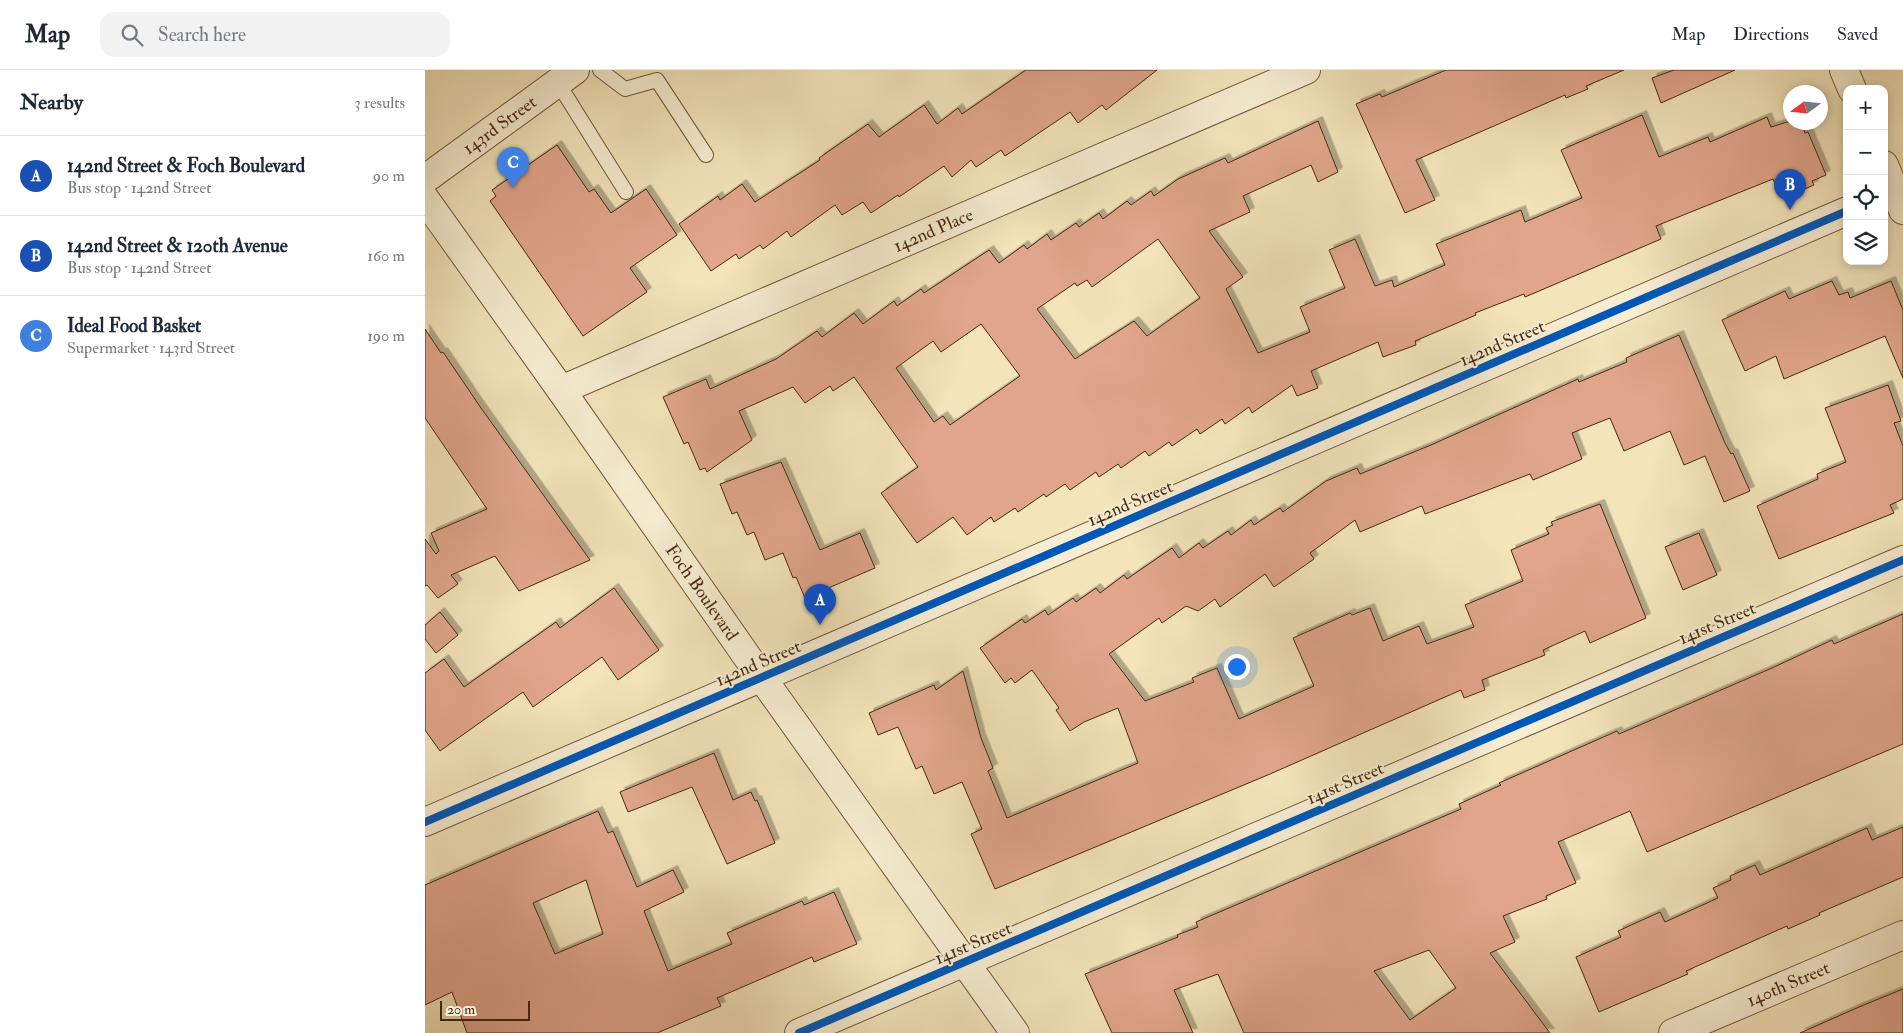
<!DOCTYPE html>
<html lang="en">
<head>
<meta charset="utf-8">
<style>
  :root { --surface:#fff; --page:#f2f2f3; --text:#1f2937; --muted:#747a83; --line:#e0e1e3; --accent:#8f2418 }
  body { margin:0; font-family:"IM FELL Double Pica",serif; background:var(--page); color:var(--text) }
  .controls { position:absolute; right:15px; top:15px; display:grid; overflow:hidden; border-radius:10px; box-shadow:0 2px 8px #0003 }
  .controls button { width:45px; height:45px; display:grid; place-items:center; padding:0; border:0; border-bottom:1px solid var(--line); background:var(--surface); color:var(--text); font:25px sans-serif }
  .compass { position:absolute; left:1358px; top:15px; width:45px; height:45px; border-radius:50%; background:var(--surface); box-shadow:0 2px 8px #0003; rotate:255deg }
  .scale { position:absolute; left:15px; bottom:12px; width:90px; box-sizing:border-box; padding-left:5px; border:2px solid #472911; border-top:0; font-size:14px; line-height:18px; white-space:nowrap; color:#472911; -webkit-text-stroke:4px #f7edd2; paint-order:stroke }
  .you { position:absolute; left:811px; top:596px; width:18px; height:18px; margin:-12px; border:4px solid #fff; border-radius:50%; background:#1a73e8; box-shadow:0 0 0 8px #1a73e833 }
  .badge { display:grid; place-items:center; width:32px; height:32px; border-radius:50%; background:var(--accent); color:#fff; font-size:16px; font-weight:700 }
  .pin { position:absolute; translate:-50% -41px; filter:drop-shadow(0 1px 2px #0008) }
  .pin::after { content:''; position:absolute; top:26px; width:18px; height:15px; background:inherit; clip-path:polygon(0 0,100% 0,50% 100%) }
  .list { margin:0; padding:0; list-style:none }
  h2 { display:flex; justify-content:space-between; align-items:center; height:65px; margin:0; padding:0 20px; font-size:21px }
  h2 small { font-size:16px; font-weight:400; color:var(--muted) }
  .list li { display:grid; grid-template-columns:32px 1fr auto; gap:15px; align-items:center; box-sizing:border-box; height:80px; padding:0 20px; border-top:1px solid var(--line) }
  .list b { display:block; font-size:19px; white-space:nowrap }
  .list p { margin:0; font-size:16px; white-space:nowrap; color:var(--muted) }
  .list em { font-size:16px; font-style:normal; color:var(--muted) }
  .icon { flex:none; width:28px; height:28px; fill:none; stroke:currentColor; stroke-width:2; stroke-linecap:round; stroke-linejoin:round }
  .map { position:relative; flex:none; width:1478px; height:963px; overflow:hidden }
  header { display:flex; align-items:center; gap:30px; box-sizing:border-box; height:70px; padding:0 25px; background:var(--surface); border-bottom:1px solid var(--line) }
  header strong { font-size:24px }
  nav { display:flex; gap:28px; margin-inline-start:auto; font-size:18px }
  .search { width:350px; height:45px; background:var(--page); display:flex; align-items:center; gap:12px; box-sizing:border-box; padding:0 18px; border-radius:15px; color:var(--muted); font-size:19px }
  main { display:flex }
  aside { flex:1; background:var(--surface) }
  .map>svg:first-child { display:block }
</style>
</head>
<body>
<header>
<strong>Map</strong>
<div class="search"><svg class="icon" aria-label="search" viewBox="0 0 24 24"><circle cx="10" cy="10" r="6"/><path d="M15 15l6 6"/></svg>Search here</div>
<nav><a>Map</a><a>Directions</a><a>Saved</a></nav>
</header>
<main>
<aside>
<h2>Nearby<small>3 results</small></h2>
<ul class="list">
<li><span class="badge" style="background:#1a4fb4">A</span><div><b>142nd Street &amp; Foch Boulevard</b><p>Bus stop · 142nd Street</p></div><em>90 m</em></li>
<li><span class="badge" style="background:#1a4fb4">B</span><div><b>142nd Street &amp; 120th Avenue</b><p>Bus stop · 142nd Street</p></div><em>160 m</em></li>
<li><span class="badge" style="background:#3f7fe0">C</span><div><b>Ideal Food Basket</b><p>Supermarket · 143rd Street</p></div><em>190 m</em></li>
</ul>
</aside>
<div class="map">
<svg width="1478" height="963" viewBox="0 0 1478 963">
  <defs>
    <filter id="shadow"><feDropShadow dx="4.5" dy="-4.5" stdDeviation="0" flood-color="#0004"/></filter>
  </defs>
  <rect width="100%" height="100%" fill="#f3e4ba"/>
  <filter id="stains"><feTurbulence type="fractalNoise" baseFrequency=".004" numOctaves="4"/><feColorMatrix values="0 0 0 0 .2 0 0 0 0 .09 0 0 0 0 .02 0 0 0 .5 -.17"/></filter>
  <radialGradient id="worn" r=".72"><stop offset=".6" stop-color="#630" stop-opacity="0"/><stop offset="1" stop-color="#630" stop-opacity=".3"/></radialGradient>
  <path fill="#e0a58b" stroke="#472911" fill-rule="evenodd" filter="url(#shadow)" d="M601,0h131l-51,40 -4,-5 -24,18 -8,-11 -65,44 -4,-6 -25,17 -5,-7 -19,17 -8,-11 -45,31 -1,-2 -27,18 -8,-11 -21,13 -7,-10 -44,32 -4,-6 -24,18 -3,-4 -21,14 -3,-5 -25,17 -32,-47 39,-28 2,4 22,-16 13,18 65,-42 -1,-2 49,-34 11,13 45,-32 13,19 21,-16 4,6z
    M1021,0h178l-38,16 2,3 -22,9 -1,-3 -149,65 19,40 -30,13 -49,-109 24,-10 2,3z
    M1249,0h61l-74,33 -9,-25z
    M1217,45l17,42 49,-20 2,5 57,-25 4,10 16,-5h14l4,11 3,-1 18,43 -14,6 2,4 -30,13 -6,-16 -3,2 -2,-5 -117,47 5,13 -136,58 -1,-3 -49,19 1,2 -61,26 1,4 -33,12 -5,-15 -67,29 7,17 -21,8 -5,-11 -40,28 -3,-6 -24,17 -3,-5 -22,15 -3,-5 -25,17 -3,-4 -20,14 -4,-5 -24,17 -3,-4 -19,13 -3,-5 -26,18 -5,-6 -19,13 -2,-3 -26,18 -3,-4 -21,14 -3,-5 -24,18 -14,-18 -36,26 -11,-15 -25,-35 37,-26 -64,-90 -21,14 -3,-5 -25,17 -12,-16 -54,24 13,29 -45,32 -2,-4 -5,2 -12,-28 -4,2 -21,-47 43,-18 4,10 66,-30 41,-28 5,6 32,-24 9,11 31,-23 3,5 24,-17 3,4 65,-43 10,13 25,-18 3,4 20,-15 4,6 25,-17 3,4 20,-14 4,6 24,-18 4,4 20,-14 3,5 24,-17 47,-21 3,5 90,-42 20,51 -20,10 -7,-17 -68,31 7,16 -41,19 34,46 -17,12 32,64 52,-21 -10,-25 45,-19 -16,-38 26,-11 20,47 17,-6 2,7 51,-22 -9,-21 85,-34 4,12 57,-24 -21,-48zM733,169l42,59 -53,38 -13,-15 -59,38 -38,-50 38,-26 2,3 10,-6 5,7zM556,254l39,52 -70,49 -7,-9 -9,6 -38,-54 37,-27 8,11z
    M132,75l32,47 5,-3 17,24 35,-24 31,46 -47,33 17,24 -64,44 -93,-135 6,-5 -4,-6z
    M1407,211l7,14 9,-3 2,6 41,-17 12,29v68l-18,-42 -101,43 -8,-23 -31,15 -23,-51 63,-29 4,8z
    M0,259l16,24 2,-1 38,56 109,152 -71,31 -24,-35 -44,19 7,9 -20,14 -11,-13 -2,1v-47l11,15 3,-3 -8,-18 56,-24 -62,-91z
    M1254,265l46,108 6,11 2,-1 17,38 -26,11 -19,-46 -21,9 -14,-34 -46,20 -14,-33 -38,15 10,26 -49,21 -3,-6 -105,40 -3,-8 -3,1 -59,25 -5,-12 -45,33 4,6 -40,28 -9,-13 -45,33 -5,-8 -17,12 -12,-5 -24,17 -3,-5 -50,36 36,47 49,-19 -2,-4 25,-10 22,51 75,-33 -21,-48 57,-25 2,2 18,-7 13,33 36,-15 8,18 47,-17 -9,-22 58,-24 -12,-31 38,-16 -3,-6 7,-3 -2,-3 49,-18 46,114 -56,25 -5,-12 -42,19 2,5 -63,25 3,10 -21,8 -3,-8 -191,84 -275,115 -24,-55 11,-5 -20,-47 -28,12 -12,-28 -6,3 -18,-42 -20,8 -9,-22 65,-28 2,5 27,-19 18,67 12,30 -5,3 19,47 131,-55 -20,-55 -34,14 -14,9 -14,-21 3,-2 -27,-38 -17,13 -4,-5 -6,5 -25,-35 42,-29 3,4 20,-13 3,5 25,-17 3,4 20,-14 4,5 24,-18 3,4 45,-31 7,10 20,-15 4,5 25,-17 3,4 20,-15 3,5 26,-17 3,4 43,-31 31,-13 3,6 71,-29 147,-66 1,3 48,-20 -1,-4z
    M1463,315l13,36 -7,2 9,23v53l-13,6 4,8 -115,46 -22,-53 61,-27 -1,-5 29,-12 -21,-54z
    M356,392l39,88 40,-17 15,35 -70,30 -9,-21 -3,1 -10,-25 -18,7 -11,-28 -7,3 -10,-23 -5,2 -12,-30z
    M1274,463l18,42 -34,15 -18,-43z
    M189,518l45,62 -41,30 -16,-23 -69,50 -10,-15 -83,59 -15,-21v-57l19,-14 20,28 92,-65 4,6z
    M15,542l18,23 -22,18 -11,-14v-14z
    M1478,544v130l-256,108 -17,-41 -72,31 18,41 -30,13 1,3 -44,17 12,26 -25,11 60,80h-306l-26,-59 -44,16 19,43h-81l-27,-59 93,-37 -1,-2 21,-8 -2,-5 265,-113 -2,-5 42,-19 -2,-2 118,-52 2,3 153,-66 60,-28 2,4zM1004,880l27,38 -46,32 -36,-49z
    M289,683l19,47 18,-8 4,9 2,-1 18,43 -48,21 -35,-77 -64,25 -8,-20z
    M173,741l10,22 5,-2 24,56 36,-17 11,22 -40,19 24,60 64,-27 -5,-11 75,-32 2,4 30,-13 23,52 -43,18 -2,-5 -95,41 4,8 -64,27h-190l-15,-41 -27,13v-120zM161,810l17,54 -48,20 -22,-51z
    M1478,757v50l-84,36 1,2 -32,14 -1,-3 -101,45 2,3 -89,38 -23,-55 45,-20 -3,-6 42,-19 5,10 53,-24 -5,-10 18,-8 -1,-4 25,-11 5,10 107,-47 5,12z
    M1478,919v44h-103l59,-26z"/>
  <g fill="none" stroke-linecap="round" stroke-linejoin="round">
    <defs>
      <path id="lane" d="M175,0l25,19 32,-9 49,75
        M133,13l68,109"/>
      <g id="street">
        <path d="M1419,0l8,19"/>
        <path d="M1459,95l19,45"/>
        <path id="s1" d="M0,109l150,-109"/>
        <path id="s2" d="M0,129l136,191 201,288 253,355"/>
        <path id="s3" d="M136,320l745,-320"/>
        <path d="M0,752l1422,-611"/>
        <path d="M374,963l1104,-473"/>
        <path id="s4" d="M1248,963l230,-98"/>
      </g>
    </defs>
    <use href="#lane" stroke="#72583b" stroke-width="16"/>
    <use href="#street" stroke="#72583b" stroke-width="30"/>
    <use href="#lane" stroke="#f7edd2" stroke-width="14"/>
    <use href="#street" stroke="#f7edd2" stroke-width="28"/>
    <defs>
      <path id="cycleway" d="M0,752l1422,-611
        M374,963l1104,-473"/>
    </defs>
    <use href="#cycleway" stroke="#f7edd2" stroke-width="11"/>
    <use href="#cycleway" stroke="#0057b8" stroke-width="8"/>
  </g>
  <g text-anchor="middle" stroke-width="4" stroke-linejoin="round" paint-order="stroke">
    <g font-size="18" fill="#472911" stroke="#f7edd2">
      <text dy="6" stroke="none"><textPath href="#s1" startOffset="92">143rd Street</textPath></text>
      <text dy="6" stroke="none"><textPath href="#s3" startOffset="405">142nd Place</textPath></text>
      <text transform="translate(1077 273) rotate(-23)" y="6">142nd Street</text>
      <text transform="translate(705 433) rotate(-23)" y="6">142nd Street</text>
      <text dy="6" stroke="none"><textPath href="#s2" startOffset="481">Foch Boulevard</textPath></text>
      <text transform="translate(1292 553) rotate(-23)" y="6">141st Street</text>
      <text transform="translate(333 593) rotate(-23)" y="6">142nd Street</text>
      <text transform="translate(920 713) rotate(-23)" y="6">141st Street</text>
      <text transform="translate(548 873) rotate(-23)" y="6">141st Street</text>
      <text dy="6" stroke="none"><textPath href="#s4" startOffset="125">140th Street</textPath></text>
    </g>
  </g>
  <rect width="100%" height="100%" filter="url(#stains)"/>
  <rect width="100%" height="100%" fill="url(#worn)"/>
</svg>
<div class="controls">
<button>+</button>
<button>−</button>
<button><svg class="icon" aria-label="locate" viewBox="0 0 24 24"><circle cx="12" cy="12" r="6"/><path d="M12 2v4M12 18v4M2 12h4M18 12h4"/></svg></button>
<button><svg class="icon" aria-label="layers" viewBox="0 0 24 24"><path d="M12 4l9 5-9 5-9-5zM3 14l9 5 9-5"/></svg></button>
</div>
<svg class="compass" viewBox="-18 -18 36 36"><path d="M0-13l5 13h-10z" fill="#e53935"/><path d="M0 13l5-13h-10z" fill="#747a83"/></svg>
<div class="scale">20 m</div>
<div class="you"></div>
<div class="pin badge" style="left:395px;top:555px;background:#1a4fb4">A</div>
<div class="pin badge" style="left:1365px;top:140px;background:#1a4fb4">B</div>
<div class="pin badge" style="left:88px;top:118px;background:#3f7fe0">C</div>
</div>
</main>
</body>
</html>
